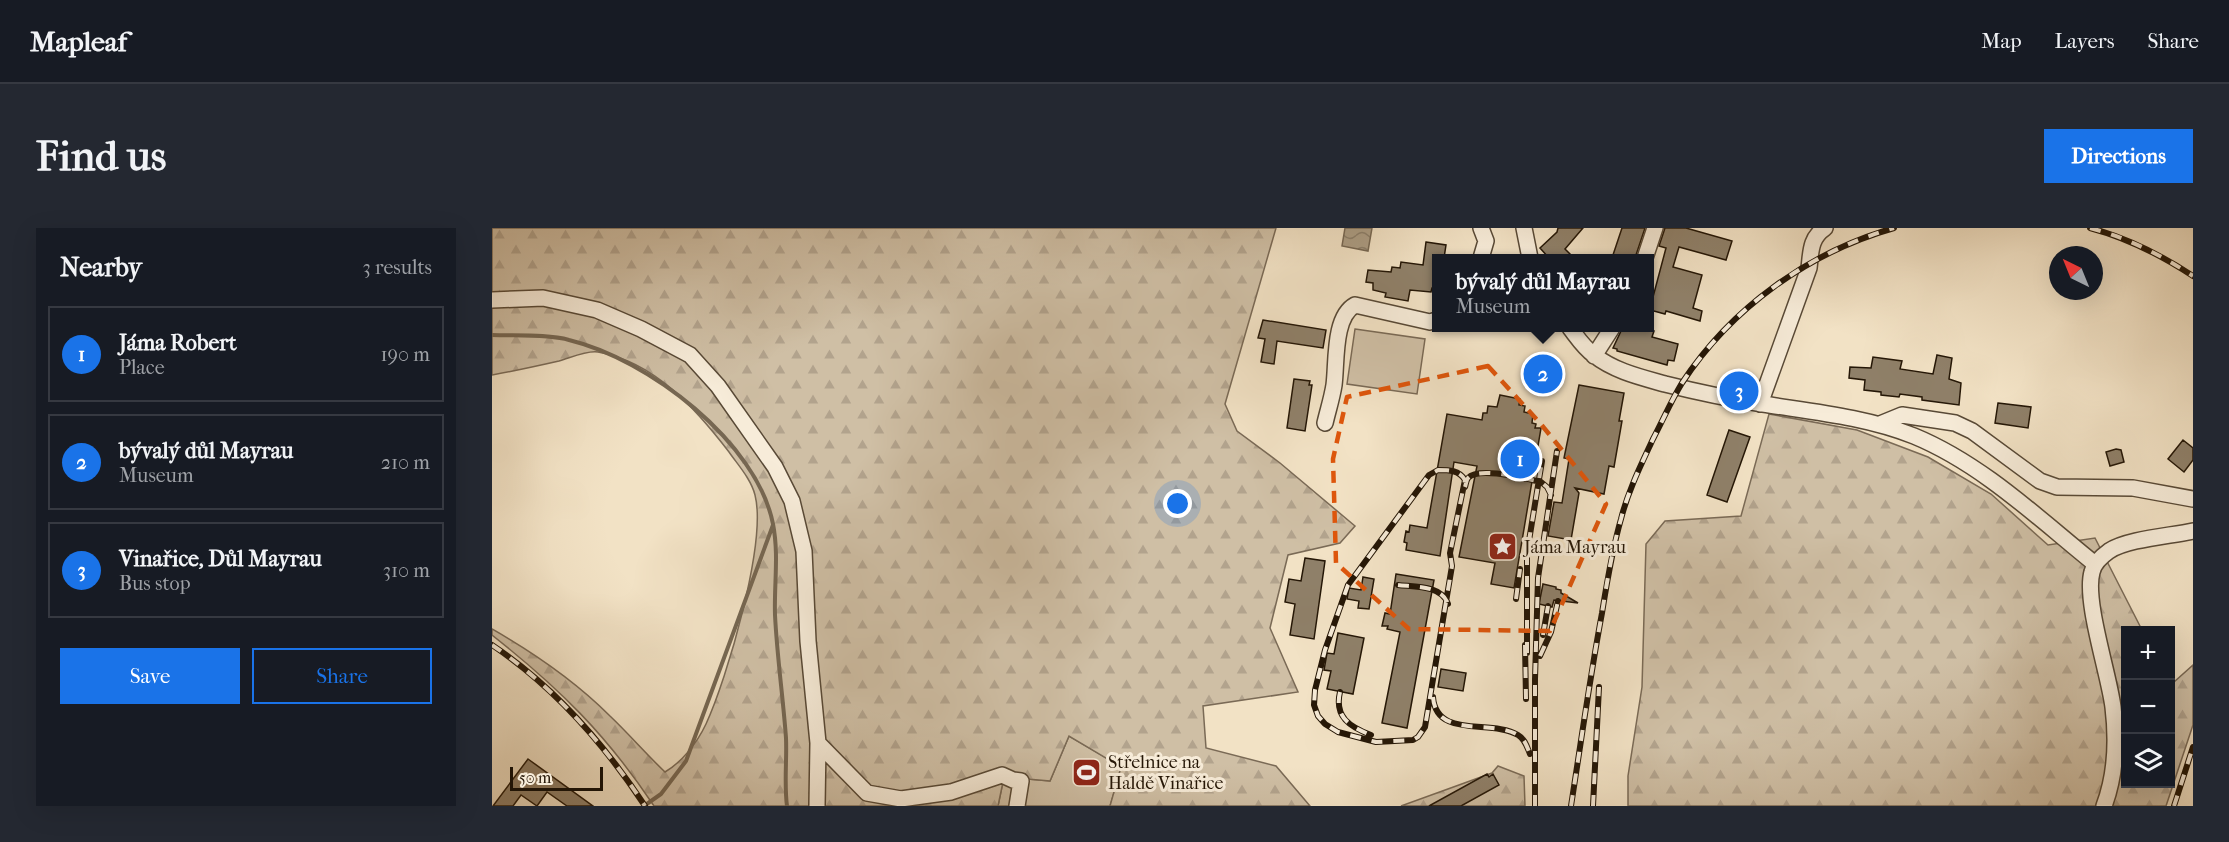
<!DOCTYPE html>
<html lang="en">
<head>
<meta charset="utf-8">
<style>
  :root { --surface:#171b24; --page:#242831; --text:#f1f3f6; --muted:#9ea1a6; --line:#363941; --accent:#1a73e8 }
  body { margin:0; font-family:"IM FELL French Canon",serif; background:var(--page); color:var(--text) }
  .controls { position:absolute; right:18px; bottom:18px; display:grid; overflow:hidden; border-radius:0px; box-shadow:0 6px 24px #0002 }
  .controls button { width:54px; height:54px; display:grid; place-items:center; padding:0; border:0; border-bottom:2px solid var(--line); background:var(--surface); color:var(--text); font:30px sans-serif }
  .compass { position:absolute; left:1557px; top:18px; width:54px; height:54px; border-radius:50%; background:var(--surface); box-shadow:0 6px 24px #0002; rotate:317deg }
  .scale { position:absolute; left:18px; bottom:15px; width:93px; box-sizing:border-box; padding-left:6px; border:3px solid #241606; border-top:0; font-size:16px; line-height:21px; white-space:nowrap; color:#241606; -webkit-text-stroke:4px #f7ecd9; paint-order:stroke }
  .you { position:absolute; left:686px; top:276px; width:21px; height:21px; margin:-15px; border:4px solid #fff; border-radius:50%; background:#1a73e8; box-shadow:0 0 0 9px #1a73e833 }
  .badge { display:grid; place-items:center; width:39px; height:39px; border-radius:50%; background:var(--accent); color:#fff; font-size:20px; font-weight:700 }
  .pin { position:absolute; translate:-50% -50%; border:3px solid #fff; box-shadow:0 2px 6px #0006 }
  .popup { position:absolute; left:940px; top:26px; width:222px; height:78px; box-sizing:border-box; display:grid; place-content:center; border-radius:0px; background:var(--surface); filter:drop-shadow(0 2px 4px #0005); font-size:20px; white-space:nowrap; color:var(--muted) }
  .popup b { font-size:22px; color:var(--text) }
  .popup::after { content:''; position:absolute; left:50%; top:100%; margin-left:-12px; border:12px solid transparent; border-top-color:var(--surface) }
  .list { margin:0; padding:0; list-style:none }
  h2 { display:flex; justify-content:space-between; align-items:center; height:78px; margin:0; padding:0 24px; font-size:26px }
  h2 small { font-size:20px; font-weight:400; color:var(--muted) }
  .list li { display:grid; grid-template-columns:39px 1fr auto; gap:18px; align-items:center; box-sizing:border-box; height:96px; margin:0 12px 12px; padding:0 12px; border:2px solid var(--line); border-radius:0px }
  .list b { display:block; font-size:22px; white-space:nowrap }
  .list p { margin:0; font-size:20px; white-space:nowrap; color:var(--muted) }
  .list em { font-size:20px; font-style:normal; color:var(--muted) }
  .actions { display:flex; gap:12px; padding:18px 24px }
  .actions a { flex:1; padding:14px 0; border:2px solid var(--accent); border-radius:0px; text-align:center; font-size:21px; color:var(--accent) }
  .actions .main { background:var(--accent); color:#fff }
  .icon { flex:none; width:33px; height:33px; fill:none; stroke:currentColor; stroke-width:2; stroke-linecap:round; stroke-linejoin:round }
  .map { position:relative; flex:none; width:1701px; height:578px; overflow:hidden; border-radius:0px }
  header { display:flex; align-items:center; gap:36px; box-sizing:border-box; height:84px; padding:0 30px; background:var(--surface); border-bottom:2px solid var(--line) }
  header strong { font-size:28px }
  nav { display:flex; gap:33px; margin-inline-start:auto; font-size:21px }
  .intro { display:flex; align-items:center; justify-content:space-between; box-sizing:border-box; height:144px; padding:0 36px }
  h1 { margin:0; font-size:42px }
  .button { padding:15px 27px; border-radius:0px; background:var(--accent); color:#fff; font-size:21px; font-weight:700 }
  main { display:flex; gap:36px; padding:0 36px }
  aside { flex:1; background:var(--surface); border-radius:0px; box-shadow:0 6px 24px #0002 }
  .map>svg:first-child { display:block }
</style>
</head>
<body>
<header>
<strong>Mapleaf</strong>
<nav><a>Map</a><a>Layers</a><a>Share</a></nav>
</header>
<div class="intro"><h1>Find us</h1><a class="button">Directions</a></div>
<main>
<aside>
<h2>Nearby<small>3 results</small></h2>
<ul class="list">
<li><span class="badge">1</span><div><b>Jáma Robert</b><p>Place</p></div><em>190 m</em></li>
<li><span class="badge">2</span><div><b>bývalý důl Mayrau</b><p>Museum</p></div><em>210 m</em></li>
<li><span class="badge">3</span><div><b>Vinařice, Důl Mayrau</b><p>Bus stop</p></div><em>310 m</em></li>
</ul>
<div class="actions"><a class="main">Save</a><a>Share</a></div>
</aside>
<div class="map">
<svg width="1701" height="578" viewBox="0 0 1701 578">
  <defs>
    <pattern id="forest-firs" width="22" height="20" patternUnits="userSpaceOnUse" patternTransform="scale(1.5)"><rect width="22" height="20" fill="#cfbfa5"/><path d="M5 1l3.5 6h-7zM16 11l3.5 6h-7z" fill="#b2a38d"/></pattern>
    <pattern id="water-waves" width="16" height="10" patternUnits="userSpaceOnUse" patternTransform="scale(1.5)"><rect width="16" height="10" fill="#ac9d84"/><path d="M0 5q4-4 8 0t8 0" fill="none" stroke="#8c7f6a"/></pattern>
  </defs>
  <rect width="100%" height="100%" fill="#f2e2c5"/>
  <filter id="stains"><feTurbulence type="fractalNoise" baseFrequency=".00333" numOctaves="4"/><feColorMatrix values="0 0 0 0 .2 0 0 0 0 .09 0 0 0 0 .02 0 0 0 .5 -.17"/></filter>
  <radialGradient id="worn" r=".72"><stop offset=".6" stop-color="#630" stop-opacity="0"/><stop offset="1" stop-color="#630" stop-opacity=".3"/></radialGradient>
  <path fill="#cfbfa5" stroke="#7a6a56" stroke-width="1.5" d="M863,101l70,10 -8,55 -70,-10z
    M577,508l53,31 -12,39h-112l6,-29 46,4z"/>
  <path fill="url(#forest-firs)" stroke="#7a6a56" stroke-width="1.5" d="M0,0h784l-51,176 12,27 43,32 75,63 -15,17 -52,12 -18,73 28,64 -95,14 3,42 70,18 34,40h-200l11,-39 -52,-31 -19,45 -46,-4 -6,29h-344c-48,-72 -95,-118 -162,-171v-6c42,24 84,53 118,87 19,18 36,38 55,56 17,-10 32,-29 41,-48 21,-45 61,-182 49,-229 -4,-16 -17,-30 -26,-43 -33,-43 -74,-90 -131,-100 -11,-2 -28,6 -39,9 -22,5 -45,10 -67,14z
    M1277,186l88,16 71,27 63,37 57,51 47,-7 47,92 -16,1v153h44l1,-105 3,3 19,-17v60l-27,81h-538v-30l14,-89 4,-143 19,-23 76,-5z
    M1006,538l26,10 1,30h-124l91,-33z"/>
  <path fill="url(#water-waves)" stroke="#766752" stroke-width="1.5" d="M853,0h27l-4,23 -26,-5z"/>
  <g fill="none" stroke-linecap="round" stroke-linejoin="round">
    <path stroke="#766752" stroke-width="4" d="M0,107c23,1 56,-1 77,5 79,19 188,102 204,184 6,31 1,60 2,91 2,41 8,82 11,123 1,22 -2,46 1,68
      M152,578l17,-12 25,-33 87,-236"/>
  </g>
  <path fill="#8f8069" stroke="#241606" stroke-width="1.5" d="M1066,0h25l-18,21 9,9h-25l-9,-10 17,-16z
    M1130,0h23l-10,30h-23z
    M1173,0h21l46,13 -6,19 -47,-13 -6,20 29,8 -9,33 9,3 -2,10 -34,-10 -1,3 -15,-4v-14l3,1 13,-49 -7,-2z
    M934,14l20,3 -2,13h-7v30h-5l-1,4 -21,-2 -2,11 -23,-4 1,-4 -13,-3v-7l-7,-1 2,-12 23,2 1,-5 8,1 1,-6 22,3z
    M771,92l63,10 -3,18 -46,-7 -3,23 -13,-2 4,-23 -7,-1z
    M1138,99h11l13,4 -2,6 26,7 -4,17 -6,-1 -1,5 -50,-14v-2l-4,-1 9,-19 7,2z
    M1445,127l15,3 -3,21 12,4 -2,22 -37,-5v-3l-22,-3 -1,3 -18,-2v-3l-17,-2 1,-10 -16,-2 1,-11 21,1 2,-11 29,4 -2,8 33,5z
    M802,151l16,2 -1,4h3l-7,46 -18,-3z
    M1087,157l45,8 -5,28h3l-8,46 -5,-1 -5,28 -29,-6 4,5 -8,47 -23,-4 6,-34 8,1 7,-44 -5,-1z
    M1008,167l20,4 -1,6 6,1 -1,6 9,2 -1,9 4,1 -1,4h6l-27,160 -23,-4 4,-21 -36,-6 18,-91 -23,-4 -14,94 -34,-6 1,-7 -3,-1 2,-11 3,1 1,-7 17,3 20,-114 35,6 1,-7h4l1,-7 9,1z
    M1506,175l33,4 -3,21 -33,-5z
    M1237,202l21,7 -23,65 -20,-7z
    M1691,212l10,8v12l-9,12 -16,-13z
    M1624,221l5,1 3,12 -14,4 -4,-14z
    M813,330l20,3 -11,78 -24,-4 5,-31 -10,-2 4,-23 12,2z
    M904,346l38,6 -27,148 -25,-5 18,-91 -13,-3 1,-3h-6l3,-13 5,1z
    M871,349l11,2 -5,30 -11,-1 1,-7 -12,-2 2,-11 12,2z
    M1051,356l13,3v2l5,1v3l17,10 -24,-3 -2,7 -13,-3z
    M846,405l26,5 -11,56 -26,-5 4,-18 -7,-1 3,-17 7,1z
    M949,441l25,4 -3,18 -25,-4z
    M36,531l65,47h-26l-20,-14 -10,14 -16,-11 -8,11h-20z
    M995,546l2,3 4,-3 6,11 -38,21h-32z"/>
  <g fill="none" stroke-linecap="round" stroke-linejoin="round">
    <defs>
      <path id="minor" d="M1032,0l6,30
        M989,30l5,-17 -5,-13
        M1153,30l10,-30
        M0,72l51,-2 54,12 44,19 49,26 28,31 57,81 17,34 12,50 4,90 10,102 -1,63
        M1078,100c7,9 14,20 24,27 20,16 46,22 71,29 32,8 65,15 98,20 51,8 103,13 151,32 68,28 124,82 181,128
        M1102,128l18,-28
        M1268,176l49,-136c2,-16 1,-30 16,-40
        M833,195c3,-13 7,-25 9,-38 3,-22 -1,-68 21,-80l75,17 6,-2
        M1388,196l22,-9 53,8 17,8 68,50 17,6 76,1 60,11
        M326,515l49,50 34,6 50,-7 51,-17 11,5 8,1 -4,25
        M1612,578c12,-32 13,-66 9,-99 -4,-33 -29,-106 -21,-135 2,-9 10,-16 17,-21 18,-12 61,-15 84,-20"/>
    </defs>
    <use href="#minor" stroke="#584936" stroke-width="18"/>
    <use href="#minor" stroke="#f7ecd9" stroke-width="15"/>
    <defs>
      <path id="rail" d="M1598,0c38,10 71,27 103,48
        M946,242c11,0 21,0 27,10l-15,73 2,13 -27,161 -7,10 -5,3 -37,2 -38,-10 -13,-8 -7,-8 -4,-11 1,-15 10,-40 23,-65 81,-110z
        M973,259c1,-3 1,-6 3,-9 11,-12 58,1 73,4l6,5 4,8
        M906,357c16,2 44,0 50,19
        M1024,371l4,-30
        M1051,407l5,-29
        M0,417c61,41 113,100 153,161
        M1033,417l1,54
        M1035,425v-100l15,-92
        M1048,428l11,-24 7,-31
        M848,464c-6,25 10,35 31,43
        M941,469c3,42 58,22 85,38 7,4 9,12 12,19
        M1043,578v-127l3,-101 19,-127
        M1079,578c10,-64 19,-129 31,-193 5,-31 10,-63 19,-94 7,-28 20,-54 32,-80 10,-19 18,-38 29,-56 49,-75 127,-131 212,-155
        M1101,578l6,-119
        M1682,578l19,-59"/>
    </defs>
    <use href="#rail" stroke="#241606" stroke-width="6"/>
    <use href="#rail" stroke="#f7ecd9" stroke-width="4" stroke-dasharray="11" stroke-linecap="butt"/>
  </g>
  <path fill="none" stroke="#de560c" stroke-width="4.5" stroke-dasharray="12 8" stroke-linejoin="round" d="M996,138l52,57 66,81 -56,127 -141,-2 -73,-66 -3,-104 14,-62z"/>
  <defs>
    <symbol id="sight-square" viewBox="-11 -11 22 22"><rect x="-9" y="-9" width="18" height="18" rx="4" fill="#8f2418" stroke="#f7ecd9"/><path d="M0-6L1.8-2.2L6-1.7L2.9 1.2L3.7 5.4L0 3.3L-3.7 5.4L-2.9 1.2L-6-1.7L-1.8-2.2Z" fill="#fff"/></symbol>
    <symbol id="stadium-square" viewBox="-11 -11 22 22"><rect x="-9" y="-9" width="18" height="18" rx="4" fill="#8f2418" stroke="#f7ecd9"/><path d="M0-5a6.5 5 0 1 0 0 10a6.5 5 0 1 0 0-10ZM-3.5-1.8h7v3.6h-7Z" fill="#fff"/></symbol>
  </defs>
  <g fill-rule="evenodd">
    <use href="#sight-square" x="994" y="302" width="33" height="33"/>
    <use href="#stadium-square" x="578" y="528" width="33" height="33"/>
  </g>
  <g text-anchor="middle" stroke-width="6" stroke-linejoin="round" paint-order="stroke">
    <g font-size="18" fill="#241606" stroke="#f7ecd9" text-anchor="start">
      <text x="1032" y="325">Jáma Mayrau</text>
      <text x="616" y="540">Střelnice na<tspan x="616" dy="21">Haldě Vinařice</tspan></text>
    </g>
  </g>
  <rect width="100%" height="100%" filter="url(#stains)"/>
  <rect width="100%" height="100%" fill="url(#worn)"/>
</svg>
<div class="controls">
<button>+</button>
<button>−</button>
<button><svg class="icon" aria-label="layers" viewBox="0 0 24 24"><path d="M12 4l9 5-9 5-9-5zM3 14l9 5 9-5"/></svg></button>
</div>
<svg class="compass" viewBox="-18 -18 36 36"><path d="M0-13l5 13h-10z" fill="#e53935"/><path d="M0 13l5-13h-10z" fill="#9ea1a6"/></svg>
<div class="scale">50 m</div>
<div class="you"></div>
<div class="pin badge" style="left:1028px;top:231px">1</div>
<div class="pin badge" style="left:1051px;top:146px">2</div>
<div class="popup"><b>bývalý důl Mayrau</b>Museum</div>
<div class="pin badge" style="left:1247px;top:163px">3</div>
</div>
</main>
</body>
</html>
